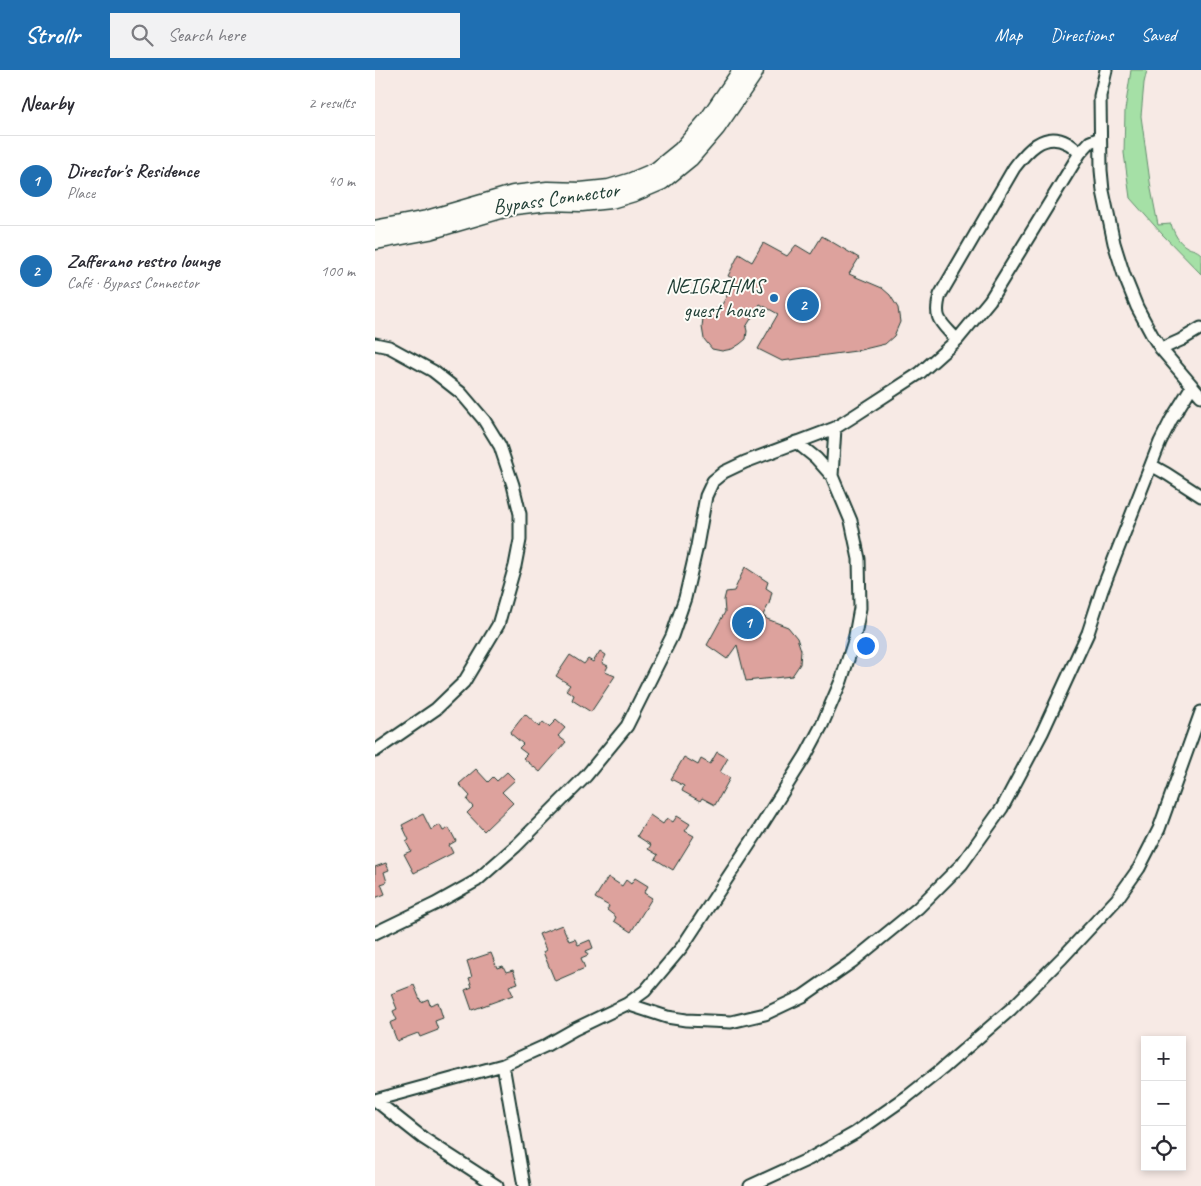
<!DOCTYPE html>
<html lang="en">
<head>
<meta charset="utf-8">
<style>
  :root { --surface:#fff; --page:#f2f2f3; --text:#2b2b33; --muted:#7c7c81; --line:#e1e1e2; --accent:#1f6fb2 }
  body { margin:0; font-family:Caveat,sans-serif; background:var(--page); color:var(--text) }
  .controls { position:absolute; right:15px; bottom:15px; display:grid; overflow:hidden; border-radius:0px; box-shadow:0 2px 8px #0003 }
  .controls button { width:45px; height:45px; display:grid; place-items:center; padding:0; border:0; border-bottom:1px solid var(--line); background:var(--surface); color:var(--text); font:25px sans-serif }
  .you { position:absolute; left:490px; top:575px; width:18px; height:18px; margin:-12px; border:4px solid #fff; border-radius:50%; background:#1a73e8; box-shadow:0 0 0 8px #1a73e833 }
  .badge { display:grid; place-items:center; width:32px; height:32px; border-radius:50%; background:var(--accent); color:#fff; font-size:16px; font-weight:700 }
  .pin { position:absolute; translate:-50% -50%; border:2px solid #fff; box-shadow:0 1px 5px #0006 }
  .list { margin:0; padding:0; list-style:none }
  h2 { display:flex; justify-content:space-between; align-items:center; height:65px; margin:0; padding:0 20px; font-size:21px }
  h2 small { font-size:16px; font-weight:400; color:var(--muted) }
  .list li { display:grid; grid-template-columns:32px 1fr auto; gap:15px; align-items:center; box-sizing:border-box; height:90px; padding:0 20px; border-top:1px solid var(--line) }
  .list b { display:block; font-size:19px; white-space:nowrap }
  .list p { margin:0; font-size:16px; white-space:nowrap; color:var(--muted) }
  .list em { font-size:16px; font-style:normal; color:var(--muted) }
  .icon { flex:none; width:28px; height:28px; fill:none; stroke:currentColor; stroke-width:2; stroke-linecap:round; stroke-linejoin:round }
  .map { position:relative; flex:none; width:826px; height:1116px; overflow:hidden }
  header { display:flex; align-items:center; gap:30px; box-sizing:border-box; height:70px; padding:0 25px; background:var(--accent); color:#fff }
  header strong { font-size:24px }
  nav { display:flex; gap:28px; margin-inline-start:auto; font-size:18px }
  .search { width:350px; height:45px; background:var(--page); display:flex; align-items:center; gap:12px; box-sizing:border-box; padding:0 18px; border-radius:0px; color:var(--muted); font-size:19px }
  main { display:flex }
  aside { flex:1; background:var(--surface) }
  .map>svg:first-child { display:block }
</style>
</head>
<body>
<header>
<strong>Strollr</strong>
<div class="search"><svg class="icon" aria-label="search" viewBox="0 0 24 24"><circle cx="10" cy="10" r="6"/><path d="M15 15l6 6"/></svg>Search here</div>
<nav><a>Map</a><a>Directions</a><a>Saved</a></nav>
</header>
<main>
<aside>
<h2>Nearby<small>2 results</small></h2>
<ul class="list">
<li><span class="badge">1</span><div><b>Director's Residence</b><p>Place</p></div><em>40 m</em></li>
<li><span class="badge">2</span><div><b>Zafferano restro lounge</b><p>Café · Bypass Connector</p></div><em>100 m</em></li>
</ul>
</aside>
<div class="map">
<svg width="826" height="1116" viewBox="0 0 826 1116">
  <rect width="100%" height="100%" fill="#f7eae5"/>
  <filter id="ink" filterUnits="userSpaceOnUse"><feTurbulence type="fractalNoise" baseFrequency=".02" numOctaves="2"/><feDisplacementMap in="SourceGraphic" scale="10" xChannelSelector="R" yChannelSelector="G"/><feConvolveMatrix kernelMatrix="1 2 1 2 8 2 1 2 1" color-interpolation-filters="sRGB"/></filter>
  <g filter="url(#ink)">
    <path fill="#a5e0a6" stroke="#628e6d" d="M756,0h16l-3,13 -3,33 10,73 7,36 13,-1c3,9 7,18 16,23 5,3 9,2 14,7v20l-39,-40 -32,-36 -6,-45 1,-43z"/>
    <path fill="#dda29d" stroke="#1f3d34" d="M447,166l37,22 -10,16 33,14 8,7 8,13 2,14 -6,14 -9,8 -29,7 -74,10 -24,-12 20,-35 -18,-10 -14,23 1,4 -1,8 -6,5 -8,5 -10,2 -10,-2 -8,-10 -2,-12 1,-9 6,-7 11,-3 16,-28 -8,-4 11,-22 13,8 11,-19 24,13 9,-11 15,9z
      M370,497l23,15 -2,6 6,4 -3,12 -6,11 4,4 21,8 9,11 4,12 -1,14 -8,12 -46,5 -9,-36 -10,14 -20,-14 18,-33 -1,-12 2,-8 8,-1z
      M225,581l6,4 -4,8 6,3 -3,6 10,4 -24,36 -19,-12 2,-5 -8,-5 4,-5 -14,-9 14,-21 14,9 4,-5 5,3z
      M150,644l14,13 4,-5 6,5 7,-7 9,8 -7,8 8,6 -26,30 -17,-14 4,-4 -8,-6 4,-4 -13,-11z
      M342,682l11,6 -8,14 10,6 -15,27 -13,-7 -2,3 -18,-10 2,-5 -13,-7 13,-22 14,8 3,-6 9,5z
      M101,699l12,13 5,-5 4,4 10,-9 8,8 -13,12 11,11 -29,28 -17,-18 6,-6 -6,-7 3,-4 -11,-12z
      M48,744l8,16 9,-5 3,6 6,-3 7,13 -7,4 4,8 -39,20 -10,-19 7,-3 -5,-9 3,-2 -7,-15z
      M275,745l13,9 4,-6 6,4 4,-6 13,8 -5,7 9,5 -21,34 -18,-11 3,-4 -10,-6 3,-4 -14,-9z
      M11,793l3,7 -5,2 3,10 -6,2 4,10 -10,4v-31z
      M233,807l14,9 4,-6 5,4 4,-6 13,8 -4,7 8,5 -21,34 -17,-11 2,-4 -9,-7 2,-4 -14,-8z
      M187,855l7,16 6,-2 3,6 12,-5 3,8 -7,3 2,4 -7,3 4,10 -30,13 -12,-29 3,-2 -7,-16z
      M116,883l6,15 6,-2 3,6 7,-2 5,13 -9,3 4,9 -41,15 -7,-20 7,-3 -3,-9 3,-1 -5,-16z
      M39,915l7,17 7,-3 2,6 8,-3 5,16 -8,3 3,9 -18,7 -2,-4 -21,8 -7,-18 7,-3 -4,-9 4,-2 -6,-15z"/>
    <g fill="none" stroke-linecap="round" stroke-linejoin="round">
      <defs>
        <path id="service" d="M731,0l-6,26 1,74 2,21 11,52 10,32 13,32 15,28 9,14 40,47
          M582,270c-16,-18 -24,-20 -17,-45l74,-127c12,-16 30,-38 53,-25 5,2 9,7 13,10
          M0,274l14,3 44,24 28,22 23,27 16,26 13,39 7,29v26l-5,26 -17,59 -34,57 -28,27 -61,42
          M786,279l20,-9 20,-12
          M776,395l16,9 34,22
          M457,406l3,-48
          M0,863l60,-29 41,-23 40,-35 70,-70 41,-50 45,-90 13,-38 12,-52 9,-50 7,-15 11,-9 21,-10 90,-34 19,-12 66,-43 37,-33 33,-40 90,-147 10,-11 10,-4
          M252,934l40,13 19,3 45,2 34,-8 38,-18 50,-35 65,-53 44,-44 40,-56 40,-75 46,-100 14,-43 58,-148 11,-22 21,-34
          M128,995l21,121
          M0,1030l128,-35 42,-19 30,-17 52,-25 18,-13 37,-44 73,-111 51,-81 16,-30 19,-44 13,-40 6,-33 -1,-49 -8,-38 -19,-45 -16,-18 -20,-16
          M0,1030l48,38 74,48
          M375,1116l59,-27 46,-26 53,-37 34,-27 69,-60 51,-51 55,-59 22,-31 20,-39 42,-117"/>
        <path id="primary" d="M0,165l53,-10 86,-25 34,-4 33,1 29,-3 23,-7 26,-11 27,-22 26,-30 37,-54"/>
      </defs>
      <use href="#service" stroke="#1f3d34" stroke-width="15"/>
      <use href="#primary" stroke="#1f3d34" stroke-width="31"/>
      <use href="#service" stroke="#fdfcf7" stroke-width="11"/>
      <use href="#primary" stroke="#fdfcf7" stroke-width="28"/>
    </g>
  </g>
  <circle fill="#1f6fb2" stroke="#fdfcf7" stroke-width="2" cx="399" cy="228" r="5"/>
  <g text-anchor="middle" stroke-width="4" stroke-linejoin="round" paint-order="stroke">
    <g font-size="21" fill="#1f3d34" stroke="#fdfcf7">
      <text transform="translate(181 128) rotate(-8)" y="7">Bypass Connector</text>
    </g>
    <g font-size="21" fill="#1f3d34" stroke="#fdfcf7" text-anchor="end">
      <text x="389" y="223">NEIGRIHMS<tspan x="389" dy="24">guest house</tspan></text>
    </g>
  </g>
</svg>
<div class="controls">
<button>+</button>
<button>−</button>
<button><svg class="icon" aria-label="locate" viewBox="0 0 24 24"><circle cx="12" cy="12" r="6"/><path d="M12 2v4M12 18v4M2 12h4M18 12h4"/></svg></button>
</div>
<div class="you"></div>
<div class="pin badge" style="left:373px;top:553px">1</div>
<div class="pin badge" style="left:428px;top:235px">2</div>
</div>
</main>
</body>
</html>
